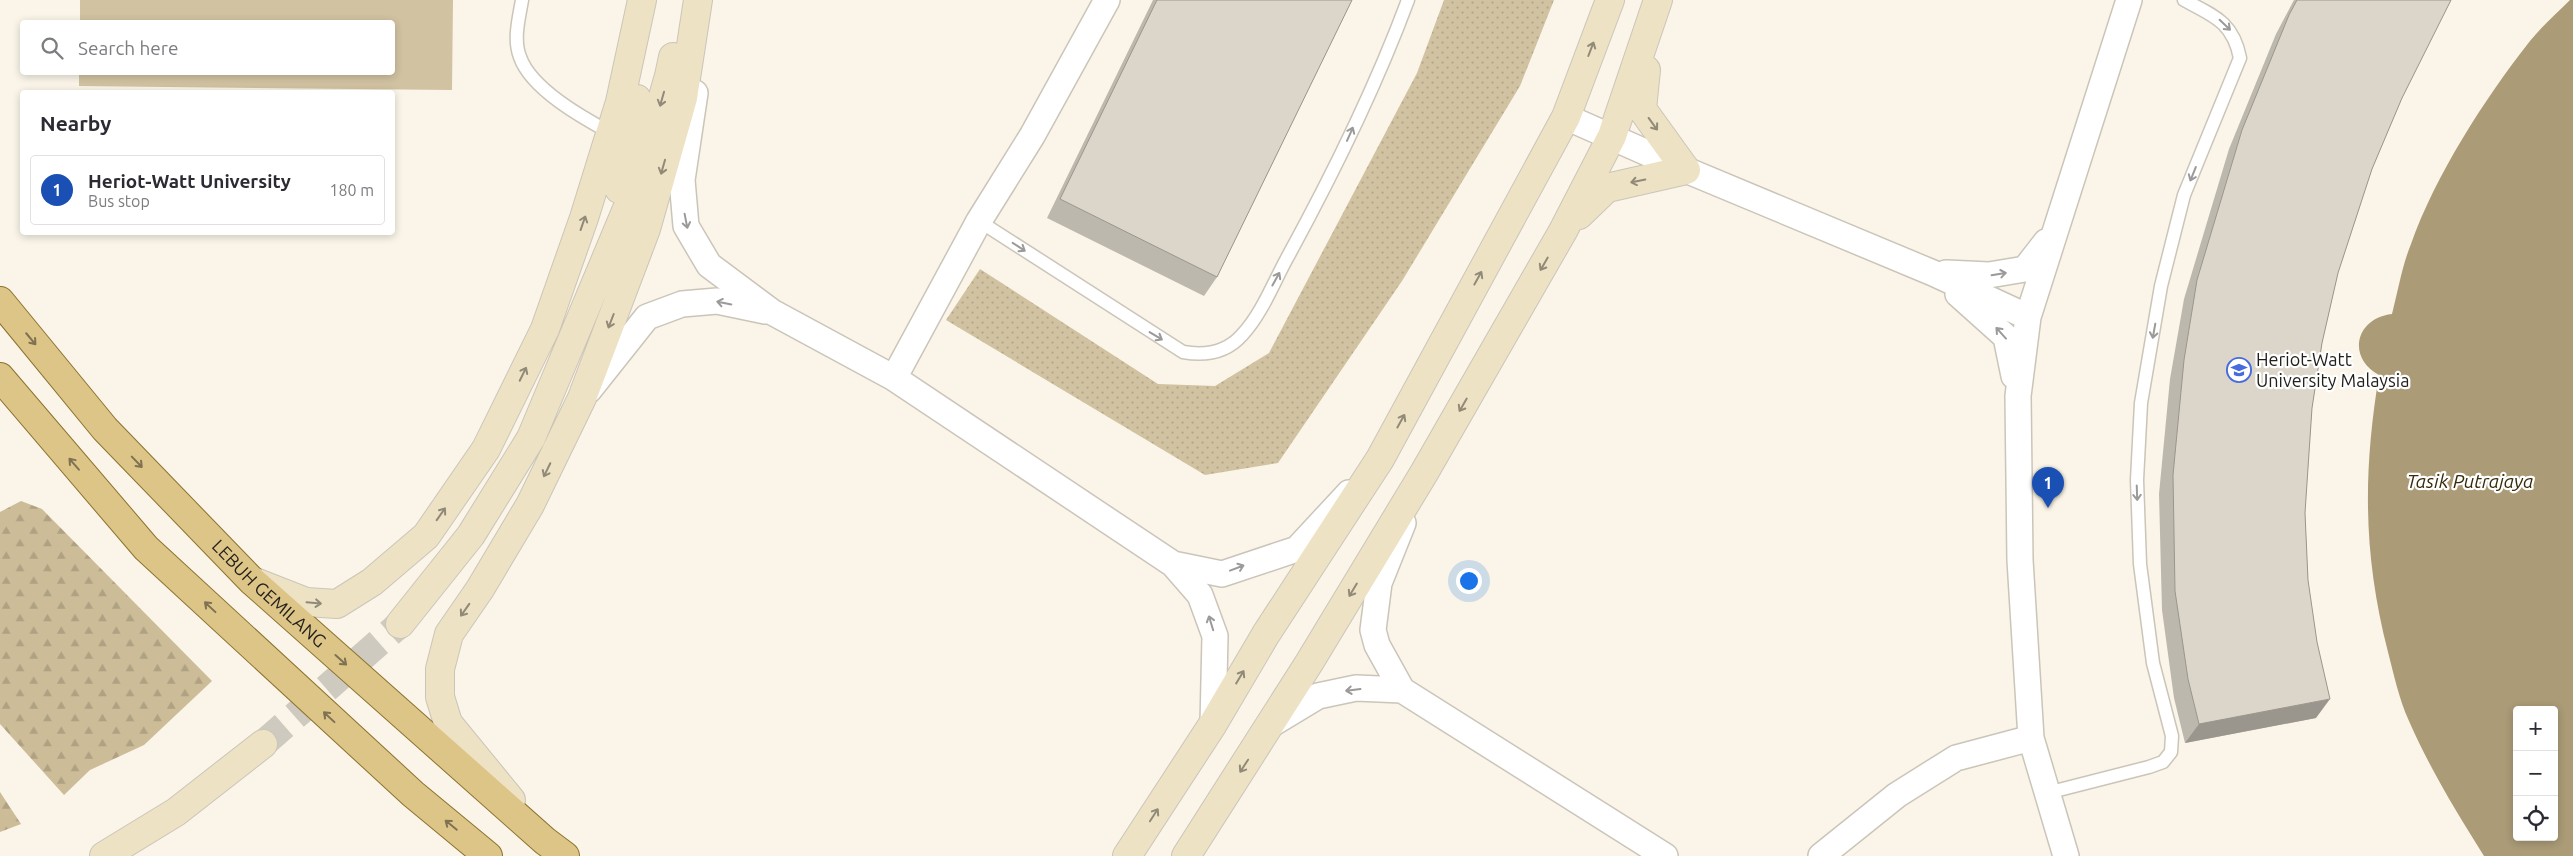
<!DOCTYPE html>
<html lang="en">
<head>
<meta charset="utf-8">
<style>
  :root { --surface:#fff; --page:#f7f7f7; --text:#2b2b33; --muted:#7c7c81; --line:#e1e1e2; --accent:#456bde }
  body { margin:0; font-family:Ubuntu,sans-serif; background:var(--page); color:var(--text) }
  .controls { position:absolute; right:15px; bottom:15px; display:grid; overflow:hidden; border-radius:5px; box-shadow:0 2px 8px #0003 }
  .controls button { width:45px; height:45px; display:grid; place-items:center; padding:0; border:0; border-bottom:1px solid var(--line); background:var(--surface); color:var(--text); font:25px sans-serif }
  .you { position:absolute; left:1468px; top:580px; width:18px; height:18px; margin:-12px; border:4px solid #fff; border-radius:50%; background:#1a73e8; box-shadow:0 0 0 8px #1a73e833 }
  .badge { display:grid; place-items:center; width:32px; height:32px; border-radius:50%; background:var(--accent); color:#fff; font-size:16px; font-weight:700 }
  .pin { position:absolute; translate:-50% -41px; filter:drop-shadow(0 1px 2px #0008) }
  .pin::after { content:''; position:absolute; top:26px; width:18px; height:15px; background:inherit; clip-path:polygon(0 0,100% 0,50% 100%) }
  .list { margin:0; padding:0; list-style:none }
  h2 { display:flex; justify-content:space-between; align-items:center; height:65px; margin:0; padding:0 20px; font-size:21px }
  h2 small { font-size:16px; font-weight:400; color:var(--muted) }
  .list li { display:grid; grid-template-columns:32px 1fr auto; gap:15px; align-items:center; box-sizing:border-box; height:70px; margin:0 10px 10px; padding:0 10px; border:1px solid var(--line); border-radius:5px }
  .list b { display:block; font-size:19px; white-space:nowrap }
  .list p { margin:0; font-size:16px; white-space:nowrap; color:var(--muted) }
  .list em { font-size:16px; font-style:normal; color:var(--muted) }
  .icon { flex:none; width:28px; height:28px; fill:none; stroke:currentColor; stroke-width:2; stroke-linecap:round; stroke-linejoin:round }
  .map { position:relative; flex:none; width:2573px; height:856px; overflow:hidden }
  .search { position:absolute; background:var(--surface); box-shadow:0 2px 8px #0003; left:20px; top:20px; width:375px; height:55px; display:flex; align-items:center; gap:12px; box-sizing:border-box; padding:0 18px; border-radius:5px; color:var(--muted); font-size:19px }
  .panel { position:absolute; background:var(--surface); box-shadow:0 2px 8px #0003; left:20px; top:90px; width:375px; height:145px; border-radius:5px }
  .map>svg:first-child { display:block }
</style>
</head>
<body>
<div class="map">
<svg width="2573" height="856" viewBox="0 0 2573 856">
  <defs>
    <pattern id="grass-dots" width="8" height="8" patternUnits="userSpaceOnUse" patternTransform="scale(1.25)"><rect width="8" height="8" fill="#d1c2a1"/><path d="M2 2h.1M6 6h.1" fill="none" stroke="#b3a68a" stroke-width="1.8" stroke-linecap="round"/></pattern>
    <pattern id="forest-firs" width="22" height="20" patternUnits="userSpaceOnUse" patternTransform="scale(1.25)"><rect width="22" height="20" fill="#ccbc97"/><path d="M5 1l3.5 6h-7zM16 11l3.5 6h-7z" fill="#afa182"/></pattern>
  </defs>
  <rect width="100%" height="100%" fill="#faf5e8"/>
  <path fill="url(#grass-dots)" d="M1444,0h110l-34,86 -118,195 -124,182 -73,12 -259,-155 34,-51 178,115 57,2 54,-33 148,-280z"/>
  <path fill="url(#forest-firs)" d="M21,501l21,8 170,172 -68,64 -54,25 -26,25 -64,-71v-212z
    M0,792l21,32 -21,8z"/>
  <path fill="#d1c2a1" d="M80,0h373l-1,90 -373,-4v-14h313v-50h-312z"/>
  <path fill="#ab9b77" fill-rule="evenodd" d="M2570,0h3v856h-89c-27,-43 -55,-89 -75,-135 -10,-22 -15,-46 -21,-69 -25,-97 -25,-179 -9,-277 -33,-18 -23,-57 13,-61 6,-23 10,-48 19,-70 24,-68 74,-146 119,-203 12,-15 27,-28 40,-41zM2517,710h37v127h-37z"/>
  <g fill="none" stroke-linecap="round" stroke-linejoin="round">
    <path stroke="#cfcabf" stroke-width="28" stroke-dasharray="28 14" stroke-linecap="butt" d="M263,744l137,-120"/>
    <defs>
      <path id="lane" d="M522,0c-3,18 -9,39 -2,57 11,32 63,61 91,76
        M979,221l204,131c22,4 43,1 59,-17 19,-20 31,-51 44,-75 46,-84 89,-171 122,-260
        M2047,793l102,-26 14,-5 8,-10 1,-16 -19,-73 -13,-99 -3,-84 4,-77 20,-117 23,-91 56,-137c-7,-36 -26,-42 -56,-58"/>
      <path id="street" d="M695,93l-13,87 4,46 23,39 63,47 122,66 279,186 27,31 15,41 -2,88
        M1566,117l120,53 247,103 95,44
        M1946,273l43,2 36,-6 21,-27
        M1958,294l48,43 8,39
        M894,378l85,-157 53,-85 75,-136
        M589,390l58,-73 35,-13 35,-3 48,10
        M1403,523l-24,60 -6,47 4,15 25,45 263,166
        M1173,564l49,10 75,-25 52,-56
        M1270,725l48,-29 38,-8 46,2
        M1821,856l76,-61 59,-37 75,-20
        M2066,856l-35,-118 -11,-178 -2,-164 10,-79 101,-317"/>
      <path id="secondary" d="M619,189l18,-90
        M1579,215l28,-27 79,-18 -44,-61 4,-39
        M255,582l51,20 31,2 35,-22 54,-46 60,-87 59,-120 39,-111 36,-116 22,-102
        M400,624l71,-89 60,-97 108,-258 30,-104 4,-19
        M511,800l-63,-77 -8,-26v-28l9,-35 31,-45 50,-84 52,-107 64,-169 37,-131 15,-98
        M104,856l72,-44 87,-68
        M1127,856l86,-132 53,-90 114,-175 186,-342 44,-117
        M1186,856l123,-193 115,-190 139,-242 49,-95 46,-136"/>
      <g id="primary">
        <path id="s1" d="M0,301l105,128 147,152 293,260 20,15"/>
        <path d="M0,377l146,171 267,246 75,62"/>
      </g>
    </defs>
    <use href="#lane" stroke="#cbc5b9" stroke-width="15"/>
    <use href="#street" stroke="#cbc5b9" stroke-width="28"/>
    <use href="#secondary" stroke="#cbc5b9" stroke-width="30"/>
    <use href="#primary" stroke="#8c722e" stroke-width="30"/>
    <use href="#lane" stroke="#fff" stroke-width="12"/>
    <use href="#street" stroke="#fff" stroke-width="25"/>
    <use href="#secondary" stroke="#eee2c4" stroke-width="28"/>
    <use href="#primary" stroke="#ddc588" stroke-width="28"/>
  </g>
  <path fill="#bdb8ae" d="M1153,0h199l-135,277 -13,19 -157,-78z
    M2294,0h157l-49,98 -30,71 -34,104 -16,70 -10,65 -7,105 3,67 8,138 -131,25 -11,-45 -12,-88 -3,-116 11,-115 14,-80 45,-150 47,-115z"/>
  <path fill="#9a968d" d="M2330,699l-14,19 -131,25 14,-19z"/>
  <path fill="#dcd6ca" stroke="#9a968d" d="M1157,0h195l-135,277 -157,-78z
    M2297,0h154l-49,98 -30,71 -34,104 -16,70 -10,65 -7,105 3,67 9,62 13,57 -131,25 -11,-45 -13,-88 -2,-116 11,-115 13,-80 45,-150 47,-115z"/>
  <defs><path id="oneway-shaft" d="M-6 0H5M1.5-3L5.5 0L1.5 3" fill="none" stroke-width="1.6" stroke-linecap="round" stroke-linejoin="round" transform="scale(1.25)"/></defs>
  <g stroke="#9b9a98">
    <use href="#oneway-shaft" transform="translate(2225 25) rotate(44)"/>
    <use href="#oneway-shaft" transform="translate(1350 134) rotate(-66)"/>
    <use href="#oneway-shaft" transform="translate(2193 174) rotate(112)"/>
    <use href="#oneway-shaft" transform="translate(686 221) rotate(79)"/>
    <use href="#oneway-shaft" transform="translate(1019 247) rotate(33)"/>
    <use href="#oneway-shaft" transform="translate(1999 274) rotate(-9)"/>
    <use href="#oneway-shaft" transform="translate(1276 279) rotate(-61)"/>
    <use href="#oneway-shaft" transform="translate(724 303) rotate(-169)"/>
    <use href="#oneway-shaft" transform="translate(2154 331) rotate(100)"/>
    <use href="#oneway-shaft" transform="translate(2001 333) rotate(-132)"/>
    <use href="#oneway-shaft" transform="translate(1156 336) rotate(31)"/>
    <use href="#oneway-shaft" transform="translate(2137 493) rotate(88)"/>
    <use href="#oneway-shaft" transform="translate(1237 568) rotate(-21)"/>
    <use href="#oneway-shaft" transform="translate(1211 623) rotate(-107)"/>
    <use href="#oneway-shaft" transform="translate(1353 690) rotate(173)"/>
  </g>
  <g stroke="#928a78">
    <use href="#oneway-shaft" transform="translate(1591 49) rotate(-69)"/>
    <use href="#oneway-shaft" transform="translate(662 99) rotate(106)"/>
    <use href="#oneway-shaft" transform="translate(1653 124) rotate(54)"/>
    <use href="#oneway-shaft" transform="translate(663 167) rotate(106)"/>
    <use href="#oneway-shaft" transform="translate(1638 181) rotate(168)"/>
    <use href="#oneway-shaft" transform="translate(583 223) rotate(-71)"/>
    <use href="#oneway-shaft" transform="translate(1544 264) rotate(120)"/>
    <use href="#oneway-shaft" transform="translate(1478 278) rotate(-61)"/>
    <use href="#oneway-shaft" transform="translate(611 321) rotate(111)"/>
    <use href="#oneway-shaft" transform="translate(523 374) rotate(-64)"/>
    <use href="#oneway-shaft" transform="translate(1463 405) rotate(120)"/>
    <use href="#oneway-shaft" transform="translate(1401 421) rotate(-61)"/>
    <use href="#oneway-shaft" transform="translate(547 470) rotate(116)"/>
    <use href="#oneway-shaft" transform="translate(441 514) rotate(-55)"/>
    <use href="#oneway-shaft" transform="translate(1353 590) rotate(121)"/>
    <use href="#oneway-shaft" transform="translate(314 603) rotate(5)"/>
    <use href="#oneway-shaft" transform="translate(465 610) rotate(125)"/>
    <use href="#oneway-shaft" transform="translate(1240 677) rotate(-59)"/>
    <use href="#oneway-shaft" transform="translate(1244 766) rotate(123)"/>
    <use href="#oneway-shaft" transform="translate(1154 815) rotate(-57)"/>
  </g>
  <g stroke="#7f7252">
    <use href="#oneway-shaft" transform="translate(31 339) rotate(50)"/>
    <use href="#oneway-shaft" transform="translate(137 462) rotate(46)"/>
    <use href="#oneway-shaft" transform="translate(74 464) rotate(-131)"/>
    <use href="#oneway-shaft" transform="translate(210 607) rotate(-137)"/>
    <use href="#oneway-shaft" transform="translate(341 660) rotate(42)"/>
    <use href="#oneway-shaft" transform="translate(329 717) rotate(-137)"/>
    <use href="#oneway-shaft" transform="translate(451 825) rotate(-141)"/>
  </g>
  <defs>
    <symbol id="university-ring" viewBox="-11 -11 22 22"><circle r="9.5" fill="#fff" stroke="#456bde" stroke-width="1.5"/><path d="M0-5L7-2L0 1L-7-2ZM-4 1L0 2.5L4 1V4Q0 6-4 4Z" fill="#456bde"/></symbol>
  </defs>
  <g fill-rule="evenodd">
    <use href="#university-ring" x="2225" y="356" width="28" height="28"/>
  </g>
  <g text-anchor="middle" stroke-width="4.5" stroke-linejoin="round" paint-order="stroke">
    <g font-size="18" fill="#211f1b" stroke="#fff" text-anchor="start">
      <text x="2256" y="366">Heriot-Watt<tspan x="2256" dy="21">University Malaysia</tspan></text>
    </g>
    <g font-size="18" fill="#211f1b" stroke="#fff">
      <text dy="6" stroke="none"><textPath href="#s1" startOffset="398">LEBUH GEMILANG</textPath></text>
    </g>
    <g font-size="19" font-style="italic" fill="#372b0b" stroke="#fff">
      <text x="2470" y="488">Tasik Putrajaya</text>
    </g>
  </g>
</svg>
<div class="controls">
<button>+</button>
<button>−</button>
<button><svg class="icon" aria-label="locate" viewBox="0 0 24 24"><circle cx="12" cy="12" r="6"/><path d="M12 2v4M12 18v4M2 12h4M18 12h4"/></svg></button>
</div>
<div class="you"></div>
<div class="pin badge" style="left:2048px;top:508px;background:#1a4fb4">1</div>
<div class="search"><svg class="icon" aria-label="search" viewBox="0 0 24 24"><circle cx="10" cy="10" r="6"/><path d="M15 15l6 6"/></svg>Search here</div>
<section class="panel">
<h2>Nearby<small></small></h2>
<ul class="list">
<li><span class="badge" style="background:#1a4fb4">1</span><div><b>Heriot-Watt University</b><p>Bus stop</p></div><em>180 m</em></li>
</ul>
</section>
</div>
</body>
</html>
